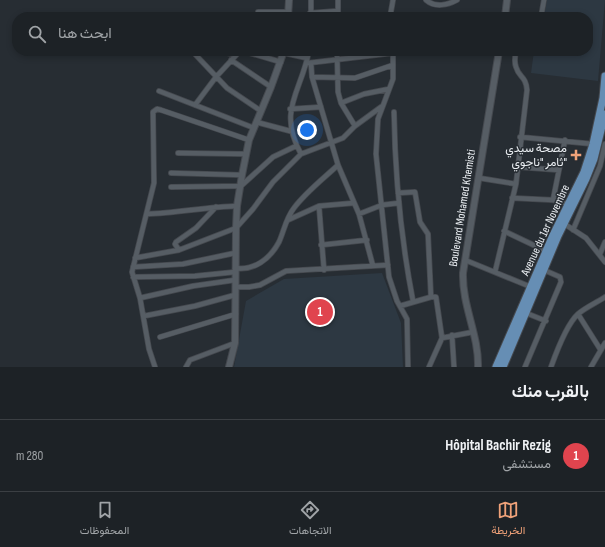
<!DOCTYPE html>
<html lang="ar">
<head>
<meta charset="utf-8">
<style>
  :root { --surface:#1d2226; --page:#252a2e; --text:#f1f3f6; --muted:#a0a4a7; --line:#3b3f43; --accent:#f0a279 }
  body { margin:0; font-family:"Sofia Sans Condensed",Vazirmatn,sans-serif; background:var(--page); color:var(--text); direction:rtl }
  .you { position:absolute; left:307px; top:130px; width:14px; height:14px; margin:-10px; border:3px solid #fff; border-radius:50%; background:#1a73e8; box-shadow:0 0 0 6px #1a73e833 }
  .badge { display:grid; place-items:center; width:26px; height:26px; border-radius:50%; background:var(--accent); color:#fff; font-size:13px; font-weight:700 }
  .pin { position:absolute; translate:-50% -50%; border:2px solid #fff; box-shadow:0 1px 4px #0006 }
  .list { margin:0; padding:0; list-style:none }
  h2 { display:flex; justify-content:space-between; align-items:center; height:52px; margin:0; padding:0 16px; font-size:17px }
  h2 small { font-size:13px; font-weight:400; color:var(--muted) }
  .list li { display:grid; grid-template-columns:26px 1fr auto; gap:12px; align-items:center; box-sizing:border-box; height:72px; padding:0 16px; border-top:1px solid var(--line) }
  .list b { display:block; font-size:15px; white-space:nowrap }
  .list p { margin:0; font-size:13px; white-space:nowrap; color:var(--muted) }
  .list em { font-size:13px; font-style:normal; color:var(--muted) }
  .icon { flex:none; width:22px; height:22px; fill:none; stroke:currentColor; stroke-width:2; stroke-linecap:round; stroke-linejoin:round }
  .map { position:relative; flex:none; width:605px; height:367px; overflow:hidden; direction:ltr }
  .search { position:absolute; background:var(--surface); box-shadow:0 2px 6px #0003; left:12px; right:12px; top:12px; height:44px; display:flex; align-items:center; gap:10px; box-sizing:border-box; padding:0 14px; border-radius:16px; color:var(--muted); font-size:15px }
  .sheet { height:124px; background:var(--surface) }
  nav { display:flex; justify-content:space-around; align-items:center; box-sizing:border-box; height:56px; border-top:1px solid var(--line); background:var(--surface); font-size:11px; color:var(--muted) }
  nav a { display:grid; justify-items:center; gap:2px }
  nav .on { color:var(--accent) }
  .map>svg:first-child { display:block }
</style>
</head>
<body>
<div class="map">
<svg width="605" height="367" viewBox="0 0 605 367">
  <rect width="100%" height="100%" fill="#272d33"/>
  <path fill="#2d3842" d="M547,0h58l-7,81 -67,-8 3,-22h54v-34h-44z
    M382,273l19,50 2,44h-169l12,-66 38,-22z"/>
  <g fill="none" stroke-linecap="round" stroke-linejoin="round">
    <defs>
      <path id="street" d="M338,0v17
        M426,0c9,8 22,5 31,0
        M258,12h31
        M310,13l27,-2
        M311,17v-17
        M390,17l3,-17
        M541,17l3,-17
        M192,51l35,37 34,23
        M219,51l17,4
        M243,51l38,11
        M337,51l1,41 3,11 14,23
        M393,51v28l-15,40 -2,35 13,123 8,24 10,18 1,48
        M284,53l23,5
        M231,60l40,27
        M308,63l85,-10
        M311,63l1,14 26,88 21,49 14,52
        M312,77l43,1 38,-13
        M159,91l95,37
        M341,103l23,-9 25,-5
        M195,105l21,-28 24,-26
        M290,109l31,-2
        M394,112c1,63 7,127 19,189
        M256,122l34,9
        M520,137l73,7
        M178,153l68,1
        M301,154l42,-16 12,-12 26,-19
        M518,167l41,3
        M171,173l71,2
        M479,178l37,6
        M171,187l70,-1 32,-29 23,-11
        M398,193l17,-1 5,30 8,12 3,63
        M512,198l41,2 16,4
        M553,200l12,-60
        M319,206l5,64
        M147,214c30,-1 59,-7 90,-8
        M359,214l23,-9 17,-2
        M288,220l31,-14 35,-3
        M563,223l23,15 19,24
        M573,230l27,-64 5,-22
        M504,231l42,20
        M321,245l46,-5
        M179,250l-4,-6 1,-2 20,-14 20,-21
        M600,254l5,-12
        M135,258l44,-8 57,-22 17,-19 20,-27 28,-28c-24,-44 0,-61 8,-103
        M465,260l66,27
        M133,267l50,-3 52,-11
        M235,268c19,3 35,-9 44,-26 5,-11 7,-24 15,-34 12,-16 29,-29 44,-43
        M495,272l21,-88 11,-94c-1,-14 -8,-12 -11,-23 -2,-5 -1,-11 0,-16
        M133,277l62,-1 40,-4
        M235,287h14l11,-2 26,-14 102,-6
        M140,298l53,-12 42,-6
        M400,306l31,-9h5l6,41 -13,29
        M526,313l20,8
        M578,314l22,35
        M144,316l51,-10 40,-11
        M452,335l2,32
        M160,337l76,-23
        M442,338l31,-6
        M155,367l-6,-18 -9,-51 -8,-26 22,-89 -1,-71 4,-3 4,1 88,30
        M186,367l4,-7 45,-17
        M525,367l36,-85 -1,-5 -16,-7
        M551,367c5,-14 16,-43 27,-53 8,-7 18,-11 27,-17
        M591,367l14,-24"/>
      <path id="secondary" d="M288,17l1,-17
        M505,17l2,-17
        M229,367l6,-24 1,-115 1,-22 5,-31 7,-35 22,-53 13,-36
        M478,367c1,-32 -16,-61 -15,-94l36,-222"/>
      <path id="primary" d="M496,367l57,-132 31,-63 9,-28 10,-46 2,-22
        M503,367l55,-131 28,-57 8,-20 11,-45"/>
    </defs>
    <use href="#street" stroke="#45494f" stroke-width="6"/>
    <use href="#secondary" stroke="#45494f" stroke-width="8"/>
    <use href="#primary" stroke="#45494f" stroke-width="9"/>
    <use href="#street" stroke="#565d64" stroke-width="4.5"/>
    <use href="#secondary" stroke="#565d64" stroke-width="6"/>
    <use href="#primary" stroke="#668eb4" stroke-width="7"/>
  </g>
  <path fill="#f0a279" stroke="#272d33" stroke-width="1.5" d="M574 149h4v4h4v4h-4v4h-4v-4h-4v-4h4z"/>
  <g text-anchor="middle" stroke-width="3" stroke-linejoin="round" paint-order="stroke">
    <g font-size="12" fill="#ebeff3" stroke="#272d33" text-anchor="end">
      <text x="567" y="152">مصحة سيدي<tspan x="567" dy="14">ثامر "ناجوي"</tspan></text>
    </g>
    <g font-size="12" fill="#ebeff3" stroke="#272d33">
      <text transform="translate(462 208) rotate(-81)" y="4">Boulevard Mohamed Khemisti</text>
      <text transform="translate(545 230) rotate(-65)" y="4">Avenue du 1er Novembre</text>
    </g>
  </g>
</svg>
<div class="you"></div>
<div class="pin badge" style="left:320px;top:312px;background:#e0444e">1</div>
<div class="search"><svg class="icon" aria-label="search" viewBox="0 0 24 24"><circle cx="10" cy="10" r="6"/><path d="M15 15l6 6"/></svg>ابحث هنا</div>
</div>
<section class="sheet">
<h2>بالقرب منك<small></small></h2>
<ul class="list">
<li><span class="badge" style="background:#e0444e">1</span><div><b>Hôpital Bachir Rezig</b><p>مستشفى</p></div><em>280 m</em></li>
</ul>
</section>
<nav>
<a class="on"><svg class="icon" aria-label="map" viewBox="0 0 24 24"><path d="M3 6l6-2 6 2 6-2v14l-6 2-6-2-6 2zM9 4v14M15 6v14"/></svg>الخريطة</a>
<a><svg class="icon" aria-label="directions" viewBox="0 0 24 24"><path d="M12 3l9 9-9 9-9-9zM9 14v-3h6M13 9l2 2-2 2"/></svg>الاتجاهات</a>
<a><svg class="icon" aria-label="saved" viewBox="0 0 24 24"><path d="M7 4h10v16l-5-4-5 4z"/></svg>المحفوظات</a>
</nav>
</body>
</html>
